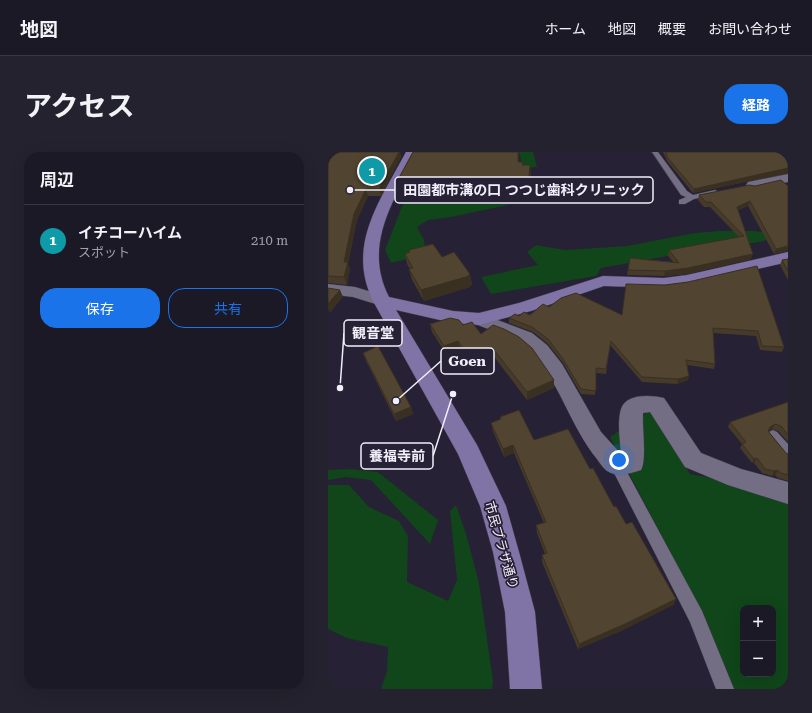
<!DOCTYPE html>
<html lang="ja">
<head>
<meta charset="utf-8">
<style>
  :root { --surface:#1c1927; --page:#25222f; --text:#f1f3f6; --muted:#a0a0a7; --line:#3a3844; --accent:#1a73e8 }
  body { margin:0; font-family:"Roboto Serif","Noto Sans JP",serif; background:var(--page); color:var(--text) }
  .controls { position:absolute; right:12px; bottom:12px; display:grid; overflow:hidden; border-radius:8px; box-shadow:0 4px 16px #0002 }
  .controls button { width:36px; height:36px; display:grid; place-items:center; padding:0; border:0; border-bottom:1px solid var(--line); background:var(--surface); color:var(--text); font:20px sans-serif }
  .you { position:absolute; left:291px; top:308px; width:14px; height:14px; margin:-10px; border:3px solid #fff; border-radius:50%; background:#1a73e8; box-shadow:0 0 0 6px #1a73e833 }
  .badge { display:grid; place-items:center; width:26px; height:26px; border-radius:50%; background:var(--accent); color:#fff; font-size:13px; font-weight:700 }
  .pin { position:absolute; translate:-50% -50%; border:2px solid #fff; box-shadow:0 1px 4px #0006 }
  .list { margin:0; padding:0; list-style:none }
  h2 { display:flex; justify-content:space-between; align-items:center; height:52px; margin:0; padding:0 16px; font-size:17px }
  h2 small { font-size:13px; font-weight:400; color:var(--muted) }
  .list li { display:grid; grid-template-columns:26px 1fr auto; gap:12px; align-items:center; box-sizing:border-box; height:72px; padding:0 16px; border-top:1px solid var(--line) }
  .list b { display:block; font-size:15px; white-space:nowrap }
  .list p { margin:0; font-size:13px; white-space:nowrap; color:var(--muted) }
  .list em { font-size:13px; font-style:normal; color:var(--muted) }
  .actions { display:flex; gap:8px; padding:12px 16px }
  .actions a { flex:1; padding:9px 0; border:1px solid var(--accent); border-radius:16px; text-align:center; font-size:14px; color:var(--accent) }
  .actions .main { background:var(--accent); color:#fff }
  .map { position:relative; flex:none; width:460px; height:537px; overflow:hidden; border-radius:16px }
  header { display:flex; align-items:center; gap:24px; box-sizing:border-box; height:56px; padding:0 20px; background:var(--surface); border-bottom:1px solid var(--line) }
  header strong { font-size:19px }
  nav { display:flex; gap:22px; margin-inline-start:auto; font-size:14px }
  .intro { display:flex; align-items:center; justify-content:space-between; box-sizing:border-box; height:96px; padding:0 24px }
  h1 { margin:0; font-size:28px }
  .button { padding:10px 18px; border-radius:16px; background:var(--accent); color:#fff; font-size:14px; font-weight:700 }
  main { display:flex; gap:24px; padding:0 24px }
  aside { flex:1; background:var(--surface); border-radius:16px; box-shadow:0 4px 16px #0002 }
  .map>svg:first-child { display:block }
</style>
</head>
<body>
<header>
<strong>地図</strong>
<nav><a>ホーム</a><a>地図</a><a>概要</a><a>お問い合わせ</a></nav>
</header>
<div class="intro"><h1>アクセス</h1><a class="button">経路</a></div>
<main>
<aside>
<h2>周辺<small></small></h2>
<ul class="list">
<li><span class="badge" style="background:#0f9aa8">1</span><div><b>イチコーハイム</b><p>スポット</p></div><em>210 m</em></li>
</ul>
<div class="actions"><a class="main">保存</a><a>共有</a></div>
</aside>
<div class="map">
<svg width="460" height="537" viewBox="0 0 460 537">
  <rect width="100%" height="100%" fill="#262134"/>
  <path fill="#10461a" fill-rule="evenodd" d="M191,0h14l4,15 -14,1z
    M101,50l83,2 -61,13 -23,3 -11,7 7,13 2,14 -35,9 -6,-13 18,-46z
    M393,79h33l16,2 -5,8 -81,12 -83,15 -5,8 -105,18 -10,-17 57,-12 -11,-13 9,-7 29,5 62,-4 68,-13z
    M323,258l39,64 46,8 52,22v185h-54l-30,-73 -94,-179zM415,456h30v66h-30z
    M22,317l28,3 60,48 -8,24 -59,-64 -25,-3 -18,3v-10z
    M0,333h21l20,22 30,14 9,15 -1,46 41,19 9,-21 -7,-69 6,-6 10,29 13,49 14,98 -1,8h-111l6,-18 1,-24 -41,-9 -19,-9z"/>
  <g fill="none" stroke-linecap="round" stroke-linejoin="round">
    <defs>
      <path id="lane" d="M324,0h6l29,39 6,4 22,-5 4,2 -1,2 -24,5 -9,5h-6v-4l7,-3 -5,-2z
        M445,278l4,2 11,12v14l-4,-1 -15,-19 -2,-3 2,-3z
        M288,308l5,1 81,150 32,78h-18l-26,-67 -80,-157 1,-4z"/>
      <path id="street" d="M460,22v8l-35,7 -5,-1 -2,-3 2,-3z
        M0,132l27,3 33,10 3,4 -3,4 -6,1 -29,-9 -25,-3z
        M151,161l53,20 15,12 15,19 39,68 20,22c-1,-14 -4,-31 0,-45 5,-16 30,-14 43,-11l37,55 40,16 47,13v22l-60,-19 -43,-18 -35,-55 -7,1c-1,15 4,46 -2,57 -9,3 -23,7 -32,2 -5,-2 -9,-9 -12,-13 -26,-32 -36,-73 -63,-104 -16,-17 -40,-23 -61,-32l-3,-4 3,-4z"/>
      <path id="secondary" d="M78,0h12c-23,47 -56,92 -29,145l64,14 26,2 40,-10 84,-27 61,2 23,-3 101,-23v10l-101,23 -23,3 -60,-2 -73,25 -52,14 -26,-2 -57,-13 81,135 29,61 13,46 16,60 7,77h-32l-5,-77 -12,-60 -13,-46 -22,-52 -85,-153c-27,-56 7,-100 33,-149z"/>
    </defs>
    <use href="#lane" stroke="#413c4c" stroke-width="1"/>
    <use href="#street" stroke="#413c4c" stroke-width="1"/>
    <use href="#secondary" stroke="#413c4c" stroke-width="1"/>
    <use href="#lane" fill="#736e84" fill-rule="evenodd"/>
    <use href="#street" fill="#736e84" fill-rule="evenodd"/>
    <use href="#secondary" fill="#8073a5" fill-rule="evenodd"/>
  </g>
  <path fill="#463a2a" d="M3,0h69l1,5 -20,39h-13l-11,24 -9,44 2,5 -3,16 -19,-2v-129l2,-1z
    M85,0h106v10l4,3 8,10 -3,23 -117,-1v-1h-13l-3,-11z
    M335,0h125v21l-95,20 -26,-32z
    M427,34h33v65l-14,3 -26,-48 -10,4 13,49 -64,15 -23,2 -37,-1 3,-17 43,4 -5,-6 1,-6 70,-13 -29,-30h-6l-6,-7 1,-5z
    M81,98l33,7 28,17 2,11 -2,1v1l-46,14 -12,-21 -3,-11h1l-3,-5 -2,-10 4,-2z
    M460,107v21l-8,-15 2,-5z
    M360,130l96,65 -2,5 -22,-2 -4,-14 -43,-3 2,31 -1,5 -27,-4 2,11 -1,4 -11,4 -35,-2 -32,-37 -4,29 -10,-1 -1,22 -14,-1 -18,-31 -15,-19 -15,-12 -24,-9v-5l10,-2 11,-1 19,-8 73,8 43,-30z
    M102,172l33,1 18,9 73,46v8l-27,12 -32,-42 -24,8 -11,-17 -14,5 -14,-22z
    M35,201l48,54 2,7 -17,7 -30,-60z
    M460,250v40l-10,-11 -6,-2 -4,2 18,22 2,1v27l-10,-3 -3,-3 -3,1 -10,-3 -8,-10h-2l-12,-15 2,-4 -14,-17 2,-5z
    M172,265l34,23 56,29 24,38 62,92 -3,6 -50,25 -45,19 -36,-87v-7l3,-1 -8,-21 -1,-8 8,-2 -30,-70 -10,4 -11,-26 -2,-8 9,-3z"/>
  <path fill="#393022" d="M71,0h1l1,5 -20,39 -2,-7z
    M190,0h1v3l-1,17z
    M202,13l1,10 -3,23v-10z
    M460,16v5l-95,20 1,-4z
    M38,37l2,7 -11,24 -9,44 2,5 -3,16 -3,-8v-15l10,-48z
    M422,49l-2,5 -12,5 1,-4z
    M460,94v5l-14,3 2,-5z
    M425,102l-2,5 -64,15 -23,2 1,-5z
    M142,122l2,11 -2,1v1l-46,14 -3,-11z
    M12,138l3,7 -13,16 -2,-4v-5z
    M130,189l2,8 -14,5 -2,-8z
    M166,198l1,8 -24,8 -1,-7z
    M361,224l-1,4 -11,4 1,-5z
    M226,228v8l-27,12v-8z
    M83,255l2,7 -17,7 -2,-7z
    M447,272l-3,5 -4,2 2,-4z
    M185,293l1,8 -10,4 -1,-8z
    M429,306l-3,5h-2l2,-4z
    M450,318l-3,5 -3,1 2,-5z
    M348,447l-3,6 -50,25 -45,19 1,-5z"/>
  <path fill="#514431" stroke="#393022" d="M3,0h68l-20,37h-13l-12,25 -10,48h4l-4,15 -16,-1v-122l2,-1z
    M85,0h105v10h5l-1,3h8l-2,23 -119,-1v-2h-14z
    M338,0h122v16l-94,21 -27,-32z
    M453,28l7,6v60l-12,3 -26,-48 -13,6 16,47 -65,14 -23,3 -37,-1 2,-12 49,5 -10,-13 75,-14 -33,-34h-5l-7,-7 50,-10 6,1z
    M105,92l9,13 12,-5 16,22 -2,1 1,1 -48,14 -12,-21 4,-1 -8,-14 5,-2 -1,-2z
    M460,107v12l-6,-11z
    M429,114l27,81 -22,-1 -4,-15 -45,-3 2,36 -29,-4 3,16 -11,3 -36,-2 -31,-36 -5,28 -10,-1v23l-15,-2 -18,-30 -15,-20 -16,-12 -23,-9 6,-4 4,2 5,-4 6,3 13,-11 6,3 12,-9 15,-5 46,22 4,-31 39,1 23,-3z
    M0,136l12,2 -12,14z
    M122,166l9,2 4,5 9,-3 9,12 12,-9 11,4 15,8 13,11 22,32 -27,12 -33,-42 -24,9 -12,-18 -14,5 -14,-22z
    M50,194l33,61 -17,7 -31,-61z
    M460,250v33l-7,-9 -6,-2 -5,3 -2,4 18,22 2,1v21l-7,-2 -3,-3 -4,1 -9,-2 -8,-11 -3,1 -12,-15 4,-2 -16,-20z
    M191,258l15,30 34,-11 22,40 3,-1 21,39 2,-1 10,18 6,-2 44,77 -51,25 -46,20 -37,-89 5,-2 -11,-28 10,-3 -33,-77 -10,4 -12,-26 10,-4 -1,-2z"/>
  <g text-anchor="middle" stroke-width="3.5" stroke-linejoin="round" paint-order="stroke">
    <g font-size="13" fill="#f2effc" stroke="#262134">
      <text transform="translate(174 393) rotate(74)" y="5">市民プラザ通り</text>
    </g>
  </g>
  <path fill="none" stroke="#f2effc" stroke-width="1.5" d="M22 38L67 38M12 236L16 181M68 249L113 209M125 242L105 304"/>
  <g fill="#f2effc" stroke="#262134" stroke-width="1.5">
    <circle cx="22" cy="38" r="4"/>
    <circle cx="12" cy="236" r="4"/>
    <circle cx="68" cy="249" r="4"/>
    <circle cx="125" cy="242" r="4"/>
  </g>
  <g fill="#262134" stroke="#f2effc" stroke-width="1.5">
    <rect x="67" y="25" width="258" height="26" rx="4"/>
    <rect x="16" y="168" width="58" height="26" rx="4"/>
    <rect x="113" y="196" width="53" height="26" rx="4"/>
    <rect x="33" y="291" width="72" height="26" rx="4"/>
  </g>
  <g font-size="14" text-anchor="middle" font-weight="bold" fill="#f2effc">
    <text x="196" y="43">田園都市溝の口 つつじ歯科クリニック</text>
    <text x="45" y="186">観音堂</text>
    <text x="139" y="214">Goen</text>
    <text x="69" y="309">養福寺前</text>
  </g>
</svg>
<div class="controls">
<button>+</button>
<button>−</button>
</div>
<div class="you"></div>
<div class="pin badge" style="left:44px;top:19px;background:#0f9aa8">1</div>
</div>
</main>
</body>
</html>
